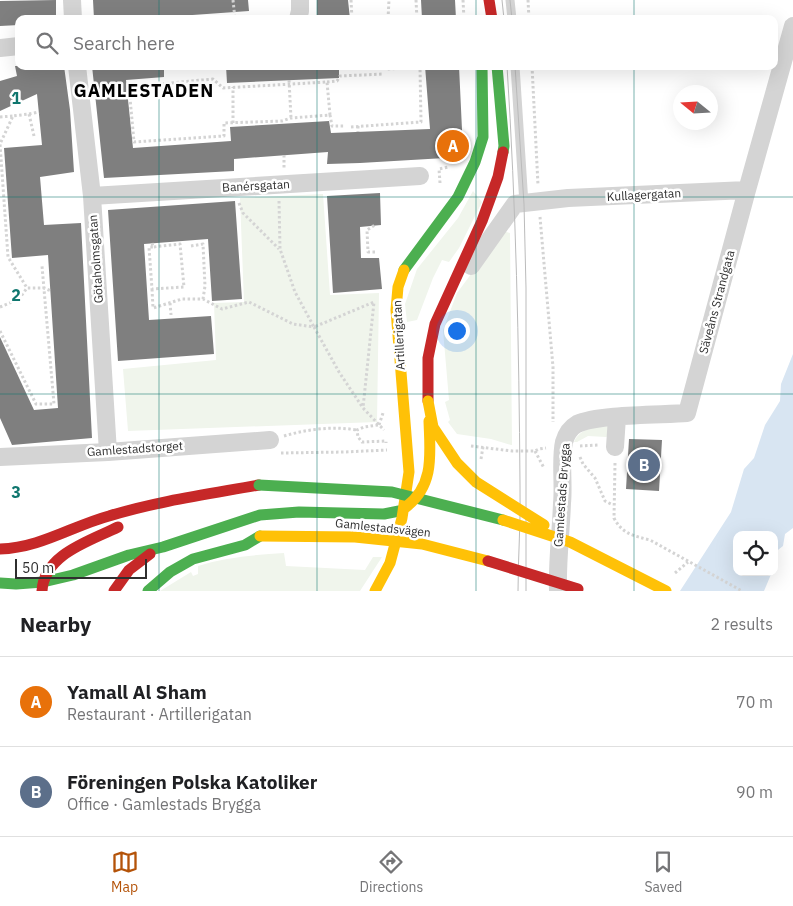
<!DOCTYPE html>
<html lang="en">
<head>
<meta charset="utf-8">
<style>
  :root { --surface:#fff; --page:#f6f6f6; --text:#202124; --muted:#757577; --line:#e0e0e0; --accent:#b45309 }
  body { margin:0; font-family:"IBM Plex Sans",sans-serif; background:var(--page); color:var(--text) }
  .controls { position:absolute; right:15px; bottom:15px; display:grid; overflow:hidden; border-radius:10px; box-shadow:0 5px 20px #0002 }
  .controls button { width:45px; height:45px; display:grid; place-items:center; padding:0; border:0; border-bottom:1px solid var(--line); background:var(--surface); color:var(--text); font:25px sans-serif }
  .compass { position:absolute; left:673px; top:85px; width:45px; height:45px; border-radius:50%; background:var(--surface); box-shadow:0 5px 20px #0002; rotate:288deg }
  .scale { position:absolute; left:15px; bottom:12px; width:132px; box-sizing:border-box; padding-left:5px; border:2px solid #2f2f2f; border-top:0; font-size:14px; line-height:18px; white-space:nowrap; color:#2f2f2f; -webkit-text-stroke:4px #fff; paint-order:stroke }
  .you { position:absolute; left:456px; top:330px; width:18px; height:18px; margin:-12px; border:4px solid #fff; border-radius:50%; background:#1a73e8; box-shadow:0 0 0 8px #1a73e833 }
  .badge { display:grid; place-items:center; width:32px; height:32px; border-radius:50%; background:var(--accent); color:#fff; font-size:16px; font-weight:700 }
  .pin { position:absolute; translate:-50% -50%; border:2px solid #fff; box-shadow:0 1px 5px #0006 }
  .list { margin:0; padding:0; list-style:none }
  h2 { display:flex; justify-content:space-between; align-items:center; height:65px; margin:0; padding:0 20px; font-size:21px }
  h2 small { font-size:16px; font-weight:400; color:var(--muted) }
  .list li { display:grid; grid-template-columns:32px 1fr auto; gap:15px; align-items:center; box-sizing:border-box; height:90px; padding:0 20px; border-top:1px solid var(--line) }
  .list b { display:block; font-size:19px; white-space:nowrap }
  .list p { margin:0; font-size:16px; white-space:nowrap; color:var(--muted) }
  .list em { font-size:16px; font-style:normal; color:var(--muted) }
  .icon { flex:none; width:28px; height:28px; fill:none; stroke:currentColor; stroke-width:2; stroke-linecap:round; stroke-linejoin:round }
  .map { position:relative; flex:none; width:793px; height:591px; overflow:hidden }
  .search { position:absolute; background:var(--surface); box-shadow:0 5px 20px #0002; left:15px; right:15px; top:15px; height:55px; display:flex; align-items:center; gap:12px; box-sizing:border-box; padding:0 18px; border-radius:10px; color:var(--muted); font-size:19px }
  .sheet { height:245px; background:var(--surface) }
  nav { display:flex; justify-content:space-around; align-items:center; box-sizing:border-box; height:70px; border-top:1px solid var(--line); background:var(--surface); font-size:14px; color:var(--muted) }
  nav a { display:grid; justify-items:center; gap:2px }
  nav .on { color:var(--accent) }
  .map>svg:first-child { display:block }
</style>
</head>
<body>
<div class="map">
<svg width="793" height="591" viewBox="0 0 793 591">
  <rect width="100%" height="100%" fill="#fff"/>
  <path fill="#f0f5ec" d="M473,191l9,11 -23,46 -10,14 -7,-2 -9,18 -16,42 -10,2 -2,-18 12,-35 41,-51z
    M323,194l7,101 49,-2 -2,129 -249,9 -5,-62 93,-9 -2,-57 30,-1 -4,-104z
    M503,231l7,2 2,212h-1l-20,-6 -34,-5 -9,-12 2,-2 -5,-18 4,-2 -6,-70 14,-37z
    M608,426l1,10 -3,1 -18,-1 -11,6h-3c6,-14 21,-15 34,-16z
    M284,553l2,13 79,4 8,-13h9l-22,34h-200l31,-19 2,4 5,-2v-8c28,-9 57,-11 86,-13z"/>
  <path fill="#d8e5f2" d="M793,354v174l-8,6 -2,12 -9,7v-18h-37v37h35l-8,19h-84l51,-79 13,-43 10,-11 11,-33 15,-24 1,-17z"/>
  <path fill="#7f7f7f" d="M56,0v19h-37v6l-19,1v-25z
    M93,0h155l1,11 -113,8h-42z
    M317,0h31l2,19h-33z
    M421,0h34l1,19h-34z
    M15,66h49l6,44 4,62 -34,5 4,48 37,-2 11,215 -80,7 -12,-27v-81l34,73 24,-2 -10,-153 -36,3 -8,-110 38,-3 -5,-51 -37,17v-30l17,-5z
    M92,66h72v11l-38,3 7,68 98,-7 -1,-14 99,-6 2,12 99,-4 -5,-63h34l4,85 -1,6 -102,6 -33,1 1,-12 -94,7v12l-130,7z
    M226,66h113v12l-112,5z
    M380,193l1,32 -21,2 1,31h18l3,31 -49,4 -6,-97z
    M235,201l7,98 -30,2 -4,-62 -64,5 5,76 62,-4 3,38 -96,7 -10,-151z
    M629,439l33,1 -3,51 -33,-2z"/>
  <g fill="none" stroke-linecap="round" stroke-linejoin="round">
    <path stroke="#d4d4d4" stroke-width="3" stroke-dasharray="2.5 2.5" stroke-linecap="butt" d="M233,0l2,19
      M351,0l1,19
      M416,0l1,19
      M463,0l1,19
      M528,0l1,19
      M388,19l1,-19
      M532,66l6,119
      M289,80l2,38
      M327,82l10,-1 3,-5 44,-2
      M29,114l10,-2
      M330,115l-3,-33 -104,6 -10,-9 -84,8 5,55 90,-6v-13l58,-2 9,-3 39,-3 2,11h13
      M0,117l13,-1
      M233,123v-36
      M358,126v6
      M351,127l70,-5 -1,-55 -33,2
      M34,136l-5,-22 -16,2 -13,28 8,113 19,31h17l7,3
      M284,155v13
      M440,183l-1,-14 10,-2
      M279,201l1,48 15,43 19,35 60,-25 -11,106
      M239,203l4,10 36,36
      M540,217l13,150v55
      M152,243l1,4 27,-3 4,43 -32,2 -3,-42h4
      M191,246l12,-2 2,42 -2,13
      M375,252h-7l-1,-22 8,-5
      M152,289l1,19 29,-9h21l19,10 27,-7 44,22 21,3 25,45 24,36 21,22
      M170,303l1,12
      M0,307l19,-8 8,-11
      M0,331l36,73h18l-12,-138
      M378,425l-14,2 -7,3 1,7 4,5 24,-1v2
      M379,425l4,-12
      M284,436c24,-7 49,-10 73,-6
      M471,446l41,5h23l4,-2 7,-1
      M580,446l18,-1
      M535,451l9,17
      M281,453l63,-1 43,-2
      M580,457l3,7 12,14 10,23 8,4
      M481,459l2,-12
      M615,463l-1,55c8,16 20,18 36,22l92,51
      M675,573l13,-11"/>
    <path stroke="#d4d4d4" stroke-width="9" d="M510,0l2,19
      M515,66l9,138"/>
    <path stroke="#d4d4d4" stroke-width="18" d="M72,0l1,19
      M298,19l2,-8v-11
      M0,48l19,-2
      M77,66l15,130 16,256
      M92,196l328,-20
      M471,266l44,-62 53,-6 179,-8
      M615,447l2,-30
      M0,457l108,-5 162,-12
      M558,591c-1,-30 3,-58 4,-88 2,-19 -2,-43 2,-61 2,-7 6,-14 13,-18 21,-10 85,-9 110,-11l60,-223 46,-164"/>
    <path stroke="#4caf50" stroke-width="11" d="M497,66l7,80 -1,6
      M404,270l54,-73 17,-35 8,-25 -1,-71
      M0,583l16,1 27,-2 30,-7 56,-20 34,-8 97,-32 39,-3 85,2 15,-3
      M148,591l22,-19 23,-13 52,-14 15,-9"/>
    <path stroke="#ffc107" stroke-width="11" d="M375,591l15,-28 12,-45 7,-46 -13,-162 2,-23 6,-17"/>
    <path stroke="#c62828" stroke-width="11" d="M489,0l3,19
      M428,401v-43l7,-34 47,-103 16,-44 5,-25
      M0,549c40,-1 72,-23 109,-33 49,-15 100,-22 150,-31
      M42,591c2,-37 48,-50 76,-64
      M114,591l15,-21 21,-16"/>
    <path stroke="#bbb" stroke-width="1" d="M502,0l2,19
      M510,0l2,19
      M507,66c9,140 12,279 13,419 1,35 -2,71 -2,106
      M515,66l9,138 2,84v303"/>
    <path stroke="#4caf50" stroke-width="11" d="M259,485l133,7 111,28"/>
    <path stroke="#ffc107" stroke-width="11" d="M428,401l5,26 24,36 19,19 68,43
      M406,507c29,-22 24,-54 23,-86
      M503,520l67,22 96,49
      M260,536l95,1 67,7 66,17"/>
    <path stroke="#c62828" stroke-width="11" d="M488,561l90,28"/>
  </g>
  <path fill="none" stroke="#0f766e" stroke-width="1" stroke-opacity="0.55" d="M159,0v19M317,0v19M476,0v19M634,0v19M159,66v525M317,66v525M476,66v525M634,66v525M0,197h793M0,394h793"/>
  <g text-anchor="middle" stroke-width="5" stroke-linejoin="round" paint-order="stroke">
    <g font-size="12" fill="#2f2f2f" stroke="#fff">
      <text transform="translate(256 186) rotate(-3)" y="4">Banérsgatan</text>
      <text transform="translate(644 195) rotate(-3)" y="4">Kullagergatan</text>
      <text transform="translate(96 259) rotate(-94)" y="4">Götaholmsgatan</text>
      <text transform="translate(717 302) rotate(-75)" y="4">Säveåns Strandgata</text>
      <text transform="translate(399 335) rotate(-93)" y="4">Artillerigatan</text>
      <text transform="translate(135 449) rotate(-4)" y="4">Gamlestadstorget</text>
      <text transform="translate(562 495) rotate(-86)" y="4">Gamlestads Brygga</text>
      <text transform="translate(383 528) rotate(6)" y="4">Gamlestadsvägen</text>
    </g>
    <g font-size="18" font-weight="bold" letter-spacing="1" fill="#000" stroke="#fff">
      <text x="144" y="97">GAMLESTADEN</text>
    </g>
  </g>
  <g font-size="16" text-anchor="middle" font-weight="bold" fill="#0f766e" stroke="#fff" stroke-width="5" stroke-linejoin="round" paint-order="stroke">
    <text x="16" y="104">1</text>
    <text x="16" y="301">2</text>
    <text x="16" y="498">3</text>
  </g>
</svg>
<div class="controls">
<button><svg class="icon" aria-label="locate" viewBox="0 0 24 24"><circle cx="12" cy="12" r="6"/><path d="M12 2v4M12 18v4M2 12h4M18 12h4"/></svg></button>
</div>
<svg class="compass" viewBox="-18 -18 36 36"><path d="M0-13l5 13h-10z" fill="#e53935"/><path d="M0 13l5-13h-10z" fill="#757577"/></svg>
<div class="scale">50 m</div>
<div class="you"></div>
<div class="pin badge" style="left:453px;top:146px;background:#e8710a">A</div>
<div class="pin badge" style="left:644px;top:465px;background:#5c6f8a">B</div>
<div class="search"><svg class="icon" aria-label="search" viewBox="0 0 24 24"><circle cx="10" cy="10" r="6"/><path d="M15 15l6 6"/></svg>Search here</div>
</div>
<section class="sheet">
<h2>Nearby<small>2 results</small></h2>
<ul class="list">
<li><span class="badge" style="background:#e8710a">A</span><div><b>Yamall Al Sham</b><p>Restaurant · Artillerigatan</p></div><em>70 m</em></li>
<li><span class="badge" style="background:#5c6f8a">B</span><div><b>Föreningen Polska Katoliker</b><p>Office · Gamlestads Brygga</p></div><em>90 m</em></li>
</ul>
</section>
<nav>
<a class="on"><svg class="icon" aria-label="map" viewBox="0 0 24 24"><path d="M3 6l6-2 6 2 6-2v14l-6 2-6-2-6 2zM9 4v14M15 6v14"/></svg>Map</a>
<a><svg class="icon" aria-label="directions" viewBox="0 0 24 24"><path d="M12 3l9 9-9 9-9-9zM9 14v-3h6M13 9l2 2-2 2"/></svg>Directions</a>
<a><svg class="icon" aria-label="saved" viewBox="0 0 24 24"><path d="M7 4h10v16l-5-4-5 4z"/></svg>Saved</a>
</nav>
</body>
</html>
